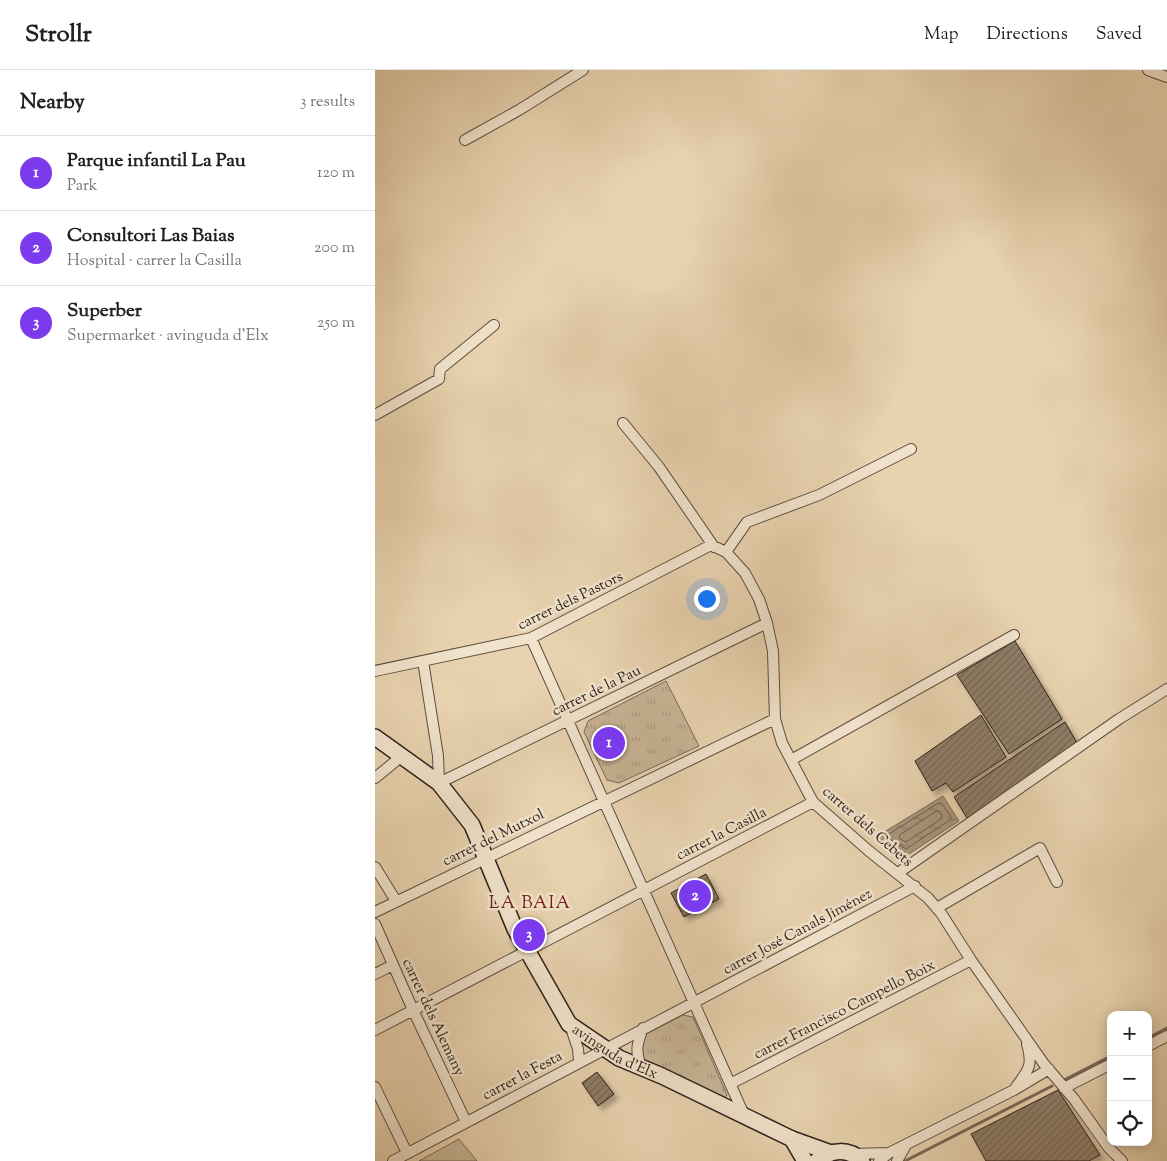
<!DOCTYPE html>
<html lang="en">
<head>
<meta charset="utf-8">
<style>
  :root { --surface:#fff; --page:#f6f6f6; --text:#202124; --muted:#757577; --line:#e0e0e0; --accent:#7c3aed }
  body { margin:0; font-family:"Sorts Mill Goudy",serif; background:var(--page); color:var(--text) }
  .controls { position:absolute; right:15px; bottom:15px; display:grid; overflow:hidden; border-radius:10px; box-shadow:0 2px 12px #0003 }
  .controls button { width:45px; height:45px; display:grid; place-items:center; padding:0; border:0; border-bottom:1px solid var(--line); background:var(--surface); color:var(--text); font:25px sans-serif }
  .you { position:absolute; left:331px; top:528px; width:18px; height:18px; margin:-12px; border:4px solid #fff; border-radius:50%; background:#1a73e8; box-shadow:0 0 0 8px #1a73e833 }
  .badge { display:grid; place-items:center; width:32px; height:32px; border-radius:50%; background:var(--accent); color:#fff; font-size:16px; font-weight:700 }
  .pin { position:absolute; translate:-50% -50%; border:2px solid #fff; box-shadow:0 1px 5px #0006 }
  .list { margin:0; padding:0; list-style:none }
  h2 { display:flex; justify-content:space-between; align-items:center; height:65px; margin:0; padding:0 20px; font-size:21px }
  h2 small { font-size:16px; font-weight:400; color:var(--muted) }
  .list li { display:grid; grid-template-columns:32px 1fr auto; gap:15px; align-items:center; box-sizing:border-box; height:75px; padding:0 20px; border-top:1px solid var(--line) }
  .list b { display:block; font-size:19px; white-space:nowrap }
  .list p { margin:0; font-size:16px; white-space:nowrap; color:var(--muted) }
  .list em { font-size:16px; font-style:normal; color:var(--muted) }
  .icon { flex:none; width:28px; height:28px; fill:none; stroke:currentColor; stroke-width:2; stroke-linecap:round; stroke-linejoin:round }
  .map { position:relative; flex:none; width:792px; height:1091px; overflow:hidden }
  header { display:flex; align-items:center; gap:30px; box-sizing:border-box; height:70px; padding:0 25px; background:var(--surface); border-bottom:1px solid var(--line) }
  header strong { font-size:24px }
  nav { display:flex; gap:28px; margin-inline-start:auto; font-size:18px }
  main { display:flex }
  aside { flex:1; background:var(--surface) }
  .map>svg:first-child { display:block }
</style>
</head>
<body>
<header>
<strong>Strollr</strong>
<nav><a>Map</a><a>Directions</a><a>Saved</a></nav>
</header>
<main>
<aside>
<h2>Nearby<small>3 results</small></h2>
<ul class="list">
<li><span class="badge">1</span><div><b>Parque infantil La Pau</b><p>Park</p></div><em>120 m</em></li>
<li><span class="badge">2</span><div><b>Consultori Las Baias</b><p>Hospital · carrer la Casilla</p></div><em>200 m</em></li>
<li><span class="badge">3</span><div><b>Superber</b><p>Supermarket · avinguda d'Elx</p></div><em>250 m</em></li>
</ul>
</aside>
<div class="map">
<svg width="792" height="1091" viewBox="0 0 792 1091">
  <defs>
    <pattern id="park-tufts" width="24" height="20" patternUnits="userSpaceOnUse" patternTransform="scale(1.25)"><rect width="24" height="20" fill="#c8b496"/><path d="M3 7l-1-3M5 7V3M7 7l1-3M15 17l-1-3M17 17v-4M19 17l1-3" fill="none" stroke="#ac9a81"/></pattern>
    <pattern id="water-ripples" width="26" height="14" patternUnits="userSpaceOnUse" patternTransform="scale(1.25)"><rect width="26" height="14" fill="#a9967c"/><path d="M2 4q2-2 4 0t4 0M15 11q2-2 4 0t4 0" fill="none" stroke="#8a7a65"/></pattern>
    <pattern id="building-hatch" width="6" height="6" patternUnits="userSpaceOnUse" patternTransform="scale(1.25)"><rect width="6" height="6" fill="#8f7d67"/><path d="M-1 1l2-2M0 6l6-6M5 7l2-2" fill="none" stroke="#756654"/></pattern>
    <filter id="shadow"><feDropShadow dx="4.5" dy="4.5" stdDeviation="2.5" flood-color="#0004"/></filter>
  </defs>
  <rect width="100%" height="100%" fill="#e8d2af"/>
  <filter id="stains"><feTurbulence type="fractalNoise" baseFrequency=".004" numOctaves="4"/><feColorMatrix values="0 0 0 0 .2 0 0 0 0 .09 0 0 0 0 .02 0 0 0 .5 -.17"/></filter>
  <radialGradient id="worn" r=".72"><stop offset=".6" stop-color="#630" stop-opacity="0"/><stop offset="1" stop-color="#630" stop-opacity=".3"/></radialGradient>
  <path fill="url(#park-tufts)" stroke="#7b6a58" d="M291,611l33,65 -80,37 -12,-3 -23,-48 4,-11z
    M308,945l10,2 34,78 -2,3 -84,-39 1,-23z"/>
  <path fill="#c8b496" stroke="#7b6a58" d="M84,1069l18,22h-58z"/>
  <path fill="url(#water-ripples)" stroke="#786755" d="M568,726l16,25 -53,35 -30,-19z"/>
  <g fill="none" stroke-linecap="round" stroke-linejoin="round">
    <path stroke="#6c5c4b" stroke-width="1" d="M564,733l3,1 9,13 -1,3 -44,29 -18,-11v-3z
      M562,741l3,1 2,3 -1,4 -35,23 -7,-4 1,-3z"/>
    <path stroke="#786755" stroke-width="3" d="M773,968l19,-10
      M689,1010l47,-24
      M530,1091l147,-75"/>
  </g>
  <path fill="url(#building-hatch)" stroke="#2e211a" filter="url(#shadow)" d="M640,571l47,78 -53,35 -52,-79z
    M606,645l25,42 -53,35 -7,-9 -14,8 -17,-30z
    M690,652l12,21 -110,75 -13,-21z
    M331,804l13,25 -35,18 -13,-24z
    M222,1002l17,22 -16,12 -16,-23z
    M683,1020l42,65 -11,6h-103l-15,-27z"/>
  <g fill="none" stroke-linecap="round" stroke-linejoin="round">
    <defs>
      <path id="street" d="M773,0l19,7
        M90,70l54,-30 64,-40
        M0,345l64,-36 1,-10 54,-44
        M248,353l36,44 55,80
        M351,482l21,-30 72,-27 92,-46
        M156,568l214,479
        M48,591l15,95 1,27 328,-160
        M0,601l156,-33 180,-93 15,7 19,21 14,26 8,24 6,28 2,68 7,24 31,59 56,49 59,47 13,15 30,47 73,104 30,35 35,49 13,13
        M416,690l223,-125
        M0,708l27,-22
        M0,797l21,34
        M523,803l221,-154 48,-30
        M562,838l103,-60 17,34
        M0,842l400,-193
        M0,854l38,86 53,112
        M0,904l18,-9
        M195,955l8,24 1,12
        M0,960l438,-228
        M773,976l19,-10
        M266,997c-6,-17 -4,-23 2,-39
        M355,1014l241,-124
        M0,1017l32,66
        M641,1017c13,-18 17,-21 11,-43
        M689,1018l47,-24
        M477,1084l37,-1
        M18,1091c173,-93 348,-183 522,-275
        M504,1091l10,-8 125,-63 35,-21
        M522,1091l9,-16"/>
      <g id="secondary">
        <path id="s1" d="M0,667l64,46 33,42 43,104 54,95 50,34 43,18 130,63 39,14"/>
        <path d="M417,1069l13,22"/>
        <path d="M442,1091c14,-12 32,-13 45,0"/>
      </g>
    </defs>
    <use href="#street" stroke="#5c4d3f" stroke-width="12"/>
    <use href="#secondary" stroke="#2e211a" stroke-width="18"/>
    <use href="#street" stroke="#f0e2cb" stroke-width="10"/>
    <use href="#secondary" stroke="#f0e2cb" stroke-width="15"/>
  </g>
  <g text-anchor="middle" stroke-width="5" stroke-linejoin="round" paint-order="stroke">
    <g font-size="15" fill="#2e211a" stroke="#f0e2cb">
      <text transform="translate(195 530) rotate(-26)" y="5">carrer dels Pastors</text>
      <text transform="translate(221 620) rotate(-26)" y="5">carrer de la Pau</text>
      <text transform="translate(493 756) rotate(41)" y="5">carrer dels Cebets</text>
      <text transform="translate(346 763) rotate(-27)" y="5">carrer la Casilla</text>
      <text transform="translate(118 767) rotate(-26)" y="5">carrer del Mutxol</text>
      <text transform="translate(422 861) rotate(-28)" y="5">carrer José Canals Jiménez</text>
      <text transform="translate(469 939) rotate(-27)" y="5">carrer Francisco Campello Boix</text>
      <text transform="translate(59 947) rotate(65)" y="5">carrer dels Alemany</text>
      <text dy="5" stroke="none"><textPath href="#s1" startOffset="408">avinguda d'Elx</textPath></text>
      <text transform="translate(147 1005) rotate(-28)" y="5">carrer la Festa</text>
    </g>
    <g font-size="18" letter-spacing="1" fill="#7a1f14" stroke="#f0e2cb">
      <text x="155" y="838">LA BAIA</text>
    </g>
  </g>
  <rect width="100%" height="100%" filter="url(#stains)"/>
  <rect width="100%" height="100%" fill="url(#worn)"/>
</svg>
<div class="controls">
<button>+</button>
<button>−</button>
<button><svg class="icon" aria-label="locate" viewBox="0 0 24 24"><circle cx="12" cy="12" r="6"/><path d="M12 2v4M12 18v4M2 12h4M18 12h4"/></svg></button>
</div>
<div class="you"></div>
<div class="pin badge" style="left:234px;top:673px">1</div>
<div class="pin badge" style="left:320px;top:826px">2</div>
<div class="pin badge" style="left:154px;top:865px">3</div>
</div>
</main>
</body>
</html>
